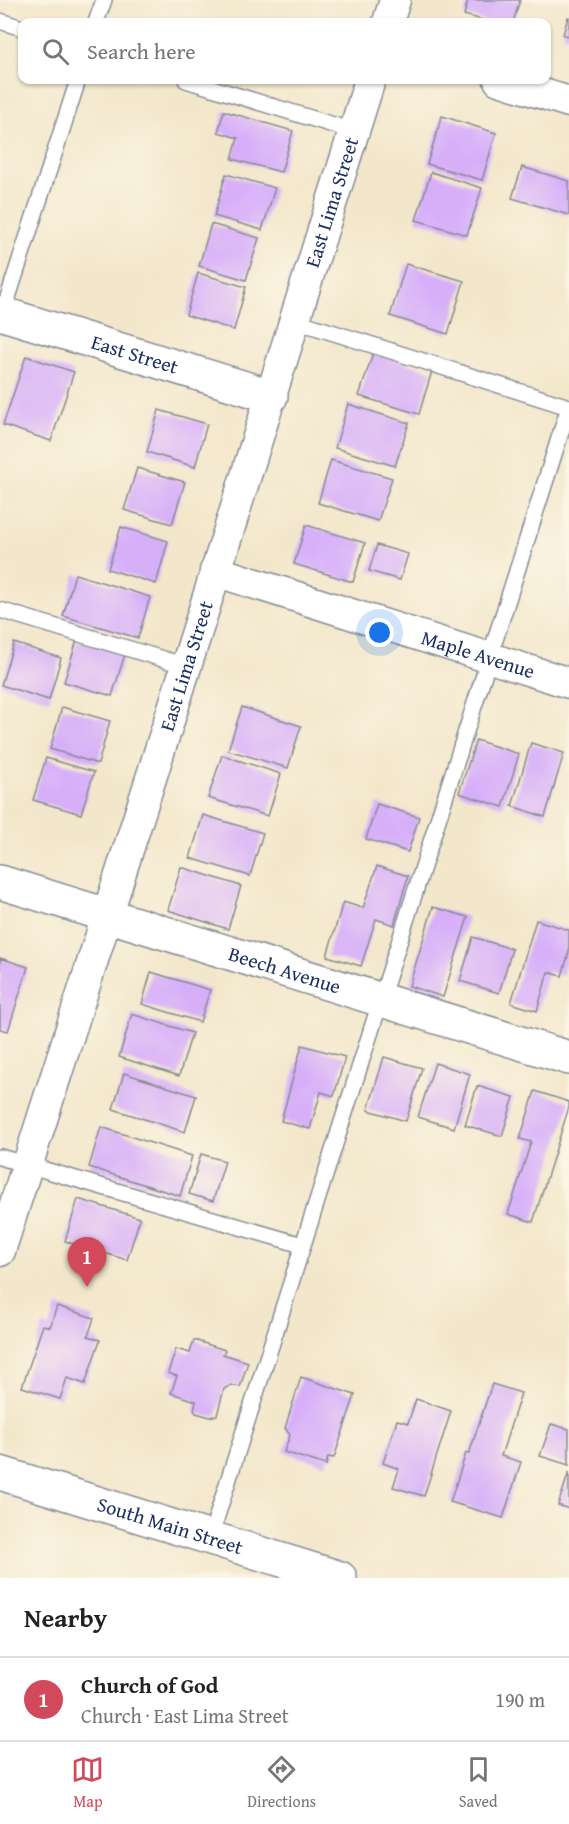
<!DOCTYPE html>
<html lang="en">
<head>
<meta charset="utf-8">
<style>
  :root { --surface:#fff; --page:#f2f2f2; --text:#222; --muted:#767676; --line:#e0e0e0; --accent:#d1495b }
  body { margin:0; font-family:"Gentium Book Plus",serif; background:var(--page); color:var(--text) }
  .you { position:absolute; left:380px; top:633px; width:21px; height:21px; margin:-15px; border:4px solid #fff; border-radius:50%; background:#1a73e8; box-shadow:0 0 0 9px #1a73e833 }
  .badge { display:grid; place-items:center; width:39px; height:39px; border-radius:50%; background:var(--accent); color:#fff; font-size:20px; font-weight:700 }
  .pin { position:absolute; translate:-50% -50px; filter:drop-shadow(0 2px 3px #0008) }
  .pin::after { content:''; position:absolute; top:32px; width:21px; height:18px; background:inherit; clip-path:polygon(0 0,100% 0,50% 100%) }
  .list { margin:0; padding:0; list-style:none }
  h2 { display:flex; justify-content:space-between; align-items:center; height:78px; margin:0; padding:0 24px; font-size:26px }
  h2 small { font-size:20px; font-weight:400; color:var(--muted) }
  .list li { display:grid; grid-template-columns:39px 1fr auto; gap:18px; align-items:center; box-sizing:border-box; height:84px; padding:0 24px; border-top:2px solid var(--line) }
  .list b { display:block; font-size:22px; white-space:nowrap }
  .list p { margin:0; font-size:20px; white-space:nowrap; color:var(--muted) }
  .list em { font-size:20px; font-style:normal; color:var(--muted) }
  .icon { flex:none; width:33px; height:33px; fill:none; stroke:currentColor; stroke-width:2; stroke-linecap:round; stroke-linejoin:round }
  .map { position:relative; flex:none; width:569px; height:1578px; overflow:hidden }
  .search { position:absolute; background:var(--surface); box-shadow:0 2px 4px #0004; left:18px; right:18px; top:18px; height:66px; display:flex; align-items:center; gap:15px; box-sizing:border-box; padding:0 21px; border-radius:12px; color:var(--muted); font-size:22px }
  .sheet { height:162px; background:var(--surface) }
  nav { display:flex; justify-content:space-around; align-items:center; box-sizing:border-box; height:84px; border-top:2px solid var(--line); background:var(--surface); font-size:16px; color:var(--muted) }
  nav a { display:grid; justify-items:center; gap:3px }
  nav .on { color:var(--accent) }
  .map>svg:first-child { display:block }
</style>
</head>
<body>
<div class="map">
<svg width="569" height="1578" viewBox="0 0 569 1578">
  <rect width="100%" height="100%" fill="#fcf5e5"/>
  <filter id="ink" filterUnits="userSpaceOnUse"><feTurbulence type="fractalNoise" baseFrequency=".0167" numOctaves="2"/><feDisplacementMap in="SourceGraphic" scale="12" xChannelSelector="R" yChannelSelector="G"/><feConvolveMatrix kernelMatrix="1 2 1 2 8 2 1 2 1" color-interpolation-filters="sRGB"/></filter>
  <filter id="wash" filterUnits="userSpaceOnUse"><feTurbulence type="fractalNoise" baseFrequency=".008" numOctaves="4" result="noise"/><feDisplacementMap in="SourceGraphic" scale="24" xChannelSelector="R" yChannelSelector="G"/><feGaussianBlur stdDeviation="1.35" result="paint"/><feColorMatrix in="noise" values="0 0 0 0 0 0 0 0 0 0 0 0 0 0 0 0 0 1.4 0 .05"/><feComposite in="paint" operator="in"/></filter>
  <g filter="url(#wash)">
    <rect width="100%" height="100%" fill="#f3e7cb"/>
    <g id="blocks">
      <path fill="#d7aff9" d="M468,0h52l-7,22h-23l-26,-7z
        M568,17h1v19l-6,-1z
        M224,111l69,20 -12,41 -49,-13 6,-21 -20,-6z
        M442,116l54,17 -14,47 -55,-16z
        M522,167l47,14v34l-57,-17z
        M431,172l51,16 -15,47 -51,-15z
        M226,174l49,14 -13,42 -48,-14z
        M211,224l48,14 -13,42 -47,-14z
        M406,264l58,17 -16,53 -58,-18z
        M198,273l48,14 -12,43 -48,-15z
        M373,353l59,18 -13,43 -60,-18z
        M26,356l48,16 -23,69 -48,-16z
        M348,404l61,19 -14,43 -60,-18z
        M159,410l48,14 -12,43 -48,-15z
        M331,460l61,18 -14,43 -60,-18z
        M137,468l48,14 -13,42 -48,-14z
        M306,525l59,18 -12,39 -59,-18z
        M121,527l47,14 -12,43 -48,-15z
        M377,545l31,9 -8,26 -31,-9z
        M75,574l75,23 -12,41 -75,-22z
        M77,640l48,14 -13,42 -48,-14z
        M14,643l47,15 -12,42 -48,-15z
        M62,707l48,14 -12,43 -48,-15z
        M242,707l59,19 -13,42 -60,-18z
        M476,740l43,14 -16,53 -44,-14z
        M531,743l33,10 -19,64 -33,-11z
        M222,755l59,19 -13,42 -60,-18z
        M46,758l48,14 -13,42 -48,-14z
        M377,804l42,13 -11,35 -42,-13z
        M203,815l60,18 -13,43 -60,-18z
        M377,866l31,10 -14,49 -18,-6 -15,47 -34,-10 16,-54 20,6z
        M181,867l60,19 -13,43 -60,-19z
        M433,907l35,10 -25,80 -34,-11z
        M536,920l33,10v22l-7,24 -14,-4 -11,39 -26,-8z
        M473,937l39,12 -13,44 -39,-12z
        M0,958l28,9 -20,64 -8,-2z
        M151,972l59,18 -10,32 -58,-18z
        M132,1014l60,19 -13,43 -60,-19z
        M302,1045l43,12 -11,39 -13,-4 -11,37 -29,-8z
        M384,1057l38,11 -16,53 -38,-11z
        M435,1063l35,11 -16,54 -36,-11z
        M124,1073l72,23 -11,36 -72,-23z
        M477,1086l37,11 -12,39 -37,-11z
        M535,1091l34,11v5l-36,115 -25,-8 23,-72 -11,-3z
        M101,1127l91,29 -12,40 -91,-29z
        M201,1154l24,7 -12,40 -24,-7z
        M78,1199l62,19 -13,42 -62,-19z
        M57,1306l37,12 -6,18 12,4 -15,44 -18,-6 -7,21 -38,-12 21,-62 7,2z
        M194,1340l31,10 -2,4 25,8 -8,25 -9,-2 -7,4 -7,26 -7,2 -14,-4 -2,-3 2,-9 -25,-8 6,-17 -9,-3 8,-24 14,4z
        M301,1377l54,18 -21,63 -6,-1 -2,8 -42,-13 6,-17 -5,-7z
        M492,1384l29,9 -20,63 20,6 -18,56 -53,-16 16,-49 3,1z
        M416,1399l35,12 -27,85 -31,-9 6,-18 -16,-6 14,-43 11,3z
        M551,1424l18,5v36l-29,-9z
        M569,1472v37l-11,-4z"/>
    </g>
  </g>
  <g filter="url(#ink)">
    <use href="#blocks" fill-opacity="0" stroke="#878b94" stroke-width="1.5"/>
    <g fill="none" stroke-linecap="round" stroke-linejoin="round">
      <defs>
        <path id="lane" d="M0,21l22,7
          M96,22l8,-22
          M186,80l167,51
          M2,316l76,-236
          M293,320l276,87
          M0,610l186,56
          M0,1157l302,88
          M210,1538l359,-1131"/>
        <g id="street">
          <path d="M388,22l7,-22"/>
          <path d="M499,80l70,22"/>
          <path id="s1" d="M215,571l354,112"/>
          <path id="s2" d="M0,1251l152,-476 218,-695"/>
        </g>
        <g id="secondary">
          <path id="s3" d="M0,313l271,83"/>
          <path id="s4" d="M0,882l569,176"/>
        </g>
        <g id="primary">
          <path id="s5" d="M0,1473l340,105"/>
        </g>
      </defs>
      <use href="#lane" stroke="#878b94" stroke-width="18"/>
      <use href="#street" stroke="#878b94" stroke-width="33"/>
      <use href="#secondary" stroke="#878b94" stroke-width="36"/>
      <use href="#primary" stroke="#878b94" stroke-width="36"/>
      <use href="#lane" stroke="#fff" stroke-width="15"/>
      <use href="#street" stroke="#fff" stroke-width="30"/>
      <use href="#secondary" stroke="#fff" stroke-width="33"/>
      <use href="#primary" stroke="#fff" stroke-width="33"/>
    </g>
  </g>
  <g text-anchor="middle" stroke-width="5" stroke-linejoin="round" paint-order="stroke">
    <g font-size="20" fill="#1b2f5e" stroke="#fcf5e5">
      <text dy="7" stroke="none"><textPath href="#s2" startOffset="1100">East Lima Street</textPath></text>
      <text dy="7" stroke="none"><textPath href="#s3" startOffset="141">East Street</textPath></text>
      <text dy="7" stroke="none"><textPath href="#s1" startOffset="276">Maple Avenue</textPath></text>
      <text dy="7" stroke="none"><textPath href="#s2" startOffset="614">East Lima Street</textPath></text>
      <text dy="7" stroke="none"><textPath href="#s4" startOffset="298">Beech Avenue</textPath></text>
      <text dy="7" stroke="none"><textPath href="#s5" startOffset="178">South Main Street</textPath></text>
    </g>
  </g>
</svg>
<div class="you"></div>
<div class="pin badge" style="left:87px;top:1287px">1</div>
<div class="search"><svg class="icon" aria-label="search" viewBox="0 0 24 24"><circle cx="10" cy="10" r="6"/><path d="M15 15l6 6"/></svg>Search here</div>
</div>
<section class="sheet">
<h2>Nearby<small></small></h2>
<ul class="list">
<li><span class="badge">1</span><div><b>Church of God</b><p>Church · East Lima Street</p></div><em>190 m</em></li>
</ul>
</section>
<nav>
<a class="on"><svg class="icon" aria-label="map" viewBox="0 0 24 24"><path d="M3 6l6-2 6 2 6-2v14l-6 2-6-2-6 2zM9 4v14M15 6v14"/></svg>Map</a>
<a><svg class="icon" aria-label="directions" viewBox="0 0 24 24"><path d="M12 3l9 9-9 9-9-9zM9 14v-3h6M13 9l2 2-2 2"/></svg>Directions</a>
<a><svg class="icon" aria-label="saved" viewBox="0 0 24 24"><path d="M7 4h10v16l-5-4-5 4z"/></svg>Saved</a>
</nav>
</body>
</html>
